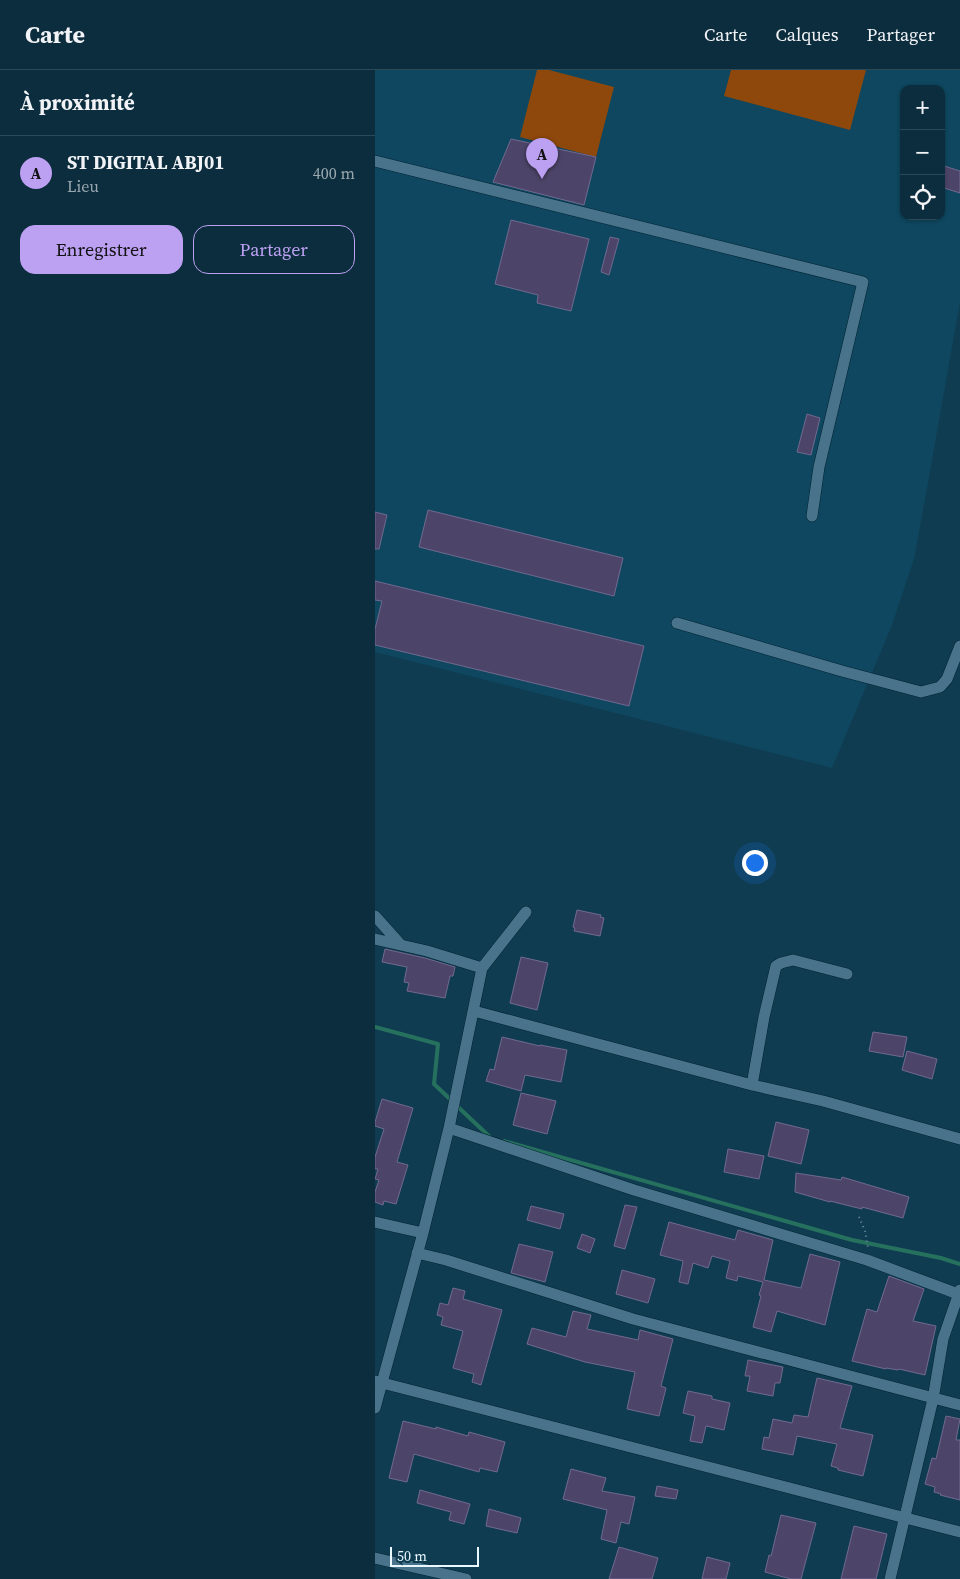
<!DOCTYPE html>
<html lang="fr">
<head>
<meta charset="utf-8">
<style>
  :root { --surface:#0c2d3d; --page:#1a3948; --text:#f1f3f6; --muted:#9aa8b0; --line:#2c4957; --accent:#bca0f2 }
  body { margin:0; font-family:"Source Serif 4",serif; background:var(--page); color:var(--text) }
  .controls { position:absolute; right:15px; top:15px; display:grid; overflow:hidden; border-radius:10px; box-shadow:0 1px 4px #0004 }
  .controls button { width:45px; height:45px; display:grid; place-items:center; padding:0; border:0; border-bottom:1px solid var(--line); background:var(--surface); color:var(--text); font:25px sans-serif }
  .scale { position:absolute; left:15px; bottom:12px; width:89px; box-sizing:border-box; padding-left:5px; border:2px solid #e9f7ff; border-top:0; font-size:14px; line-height:18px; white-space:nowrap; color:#e9f7ff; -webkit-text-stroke:4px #103c51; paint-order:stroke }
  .you { position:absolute; left:379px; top:792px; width:18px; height:18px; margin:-12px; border:4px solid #fff; border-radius:50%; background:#1a73e8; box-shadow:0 0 0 8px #1a73e833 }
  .badge { display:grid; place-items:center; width:32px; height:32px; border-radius:50%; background:var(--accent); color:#111; font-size:16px; font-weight:700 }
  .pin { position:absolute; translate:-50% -41px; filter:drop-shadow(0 1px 2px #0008) }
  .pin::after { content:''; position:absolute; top:26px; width:18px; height:15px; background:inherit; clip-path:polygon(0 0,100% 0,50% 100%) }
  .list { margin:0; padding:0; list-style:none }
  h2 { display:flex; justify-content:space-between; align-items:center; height:65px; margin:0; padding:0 20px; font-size:21px }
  h2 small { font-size:16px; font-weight:400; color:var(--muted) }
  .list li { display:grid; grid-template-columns:32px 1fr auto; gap:15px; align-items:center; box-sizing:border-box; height:75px; padding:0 20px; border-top:1px solid var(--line) }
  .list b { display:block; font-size:19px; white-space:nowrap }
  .list p { margin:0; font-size:16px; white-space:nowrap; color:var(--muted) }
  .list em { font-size:16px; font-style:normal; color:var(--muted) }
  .actions { display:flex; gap:10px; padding:15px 20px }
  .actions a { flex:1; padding:11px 0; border:1px solid var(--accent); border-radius:15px; text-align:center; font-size:18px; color:var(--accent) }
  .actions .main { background:var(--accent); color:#111 }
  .icon { flex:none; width:28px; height:28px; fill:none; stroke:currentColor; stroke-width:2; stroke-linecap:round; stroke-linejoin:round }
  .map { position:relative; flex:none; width:585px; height:1509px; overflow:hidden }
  header { display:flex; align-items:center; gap:30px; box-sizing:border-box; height:70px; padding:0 25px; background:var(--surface); border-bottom:1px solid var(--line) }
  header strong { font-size:24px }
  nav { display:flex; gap:28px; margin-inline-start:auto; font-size:18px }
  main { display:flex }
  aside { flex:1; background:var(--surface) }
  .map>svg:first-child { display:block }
</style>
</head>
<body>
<header>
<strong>Carte</strong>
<nav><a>Carte</a><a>Calques</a><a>Partager</a></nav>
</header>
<main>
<aside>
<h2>À proximité<small></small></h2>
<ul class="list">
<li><span class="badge">A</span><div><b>ST DIGITAL ABJ01</b><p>Lieu</p></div><em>400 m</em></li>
</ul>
<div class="actions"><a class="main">Enregistrer</a><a>Partager</a></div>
</aside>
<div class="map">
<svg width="585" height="1509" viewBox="0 0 585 1509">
  <rect width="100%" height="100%" fill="#103c51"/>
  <path fill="#0e475f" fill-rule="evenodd" d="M0,0h585v232l-34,192 -12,65 -22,66 -60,143 -457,-116zM529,19h37v127h-37z"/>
  <path fill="#8f480b" d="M162,0h12l65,17 -18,70 -76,-20z
    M356,0h135l-16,60 -126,-34z"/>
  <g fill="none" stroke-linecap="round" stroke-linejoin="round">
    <path stroke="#26715e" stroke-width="4" d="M0,957l63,17 -4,40 18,17
      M82,1036l33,31
      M129,1071l348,99 89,18 19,6"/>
  </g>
  <path fill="#4d4569" stroke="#716990" d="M136,69l85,18 -12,48 -91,-23z
    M566,95l19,6v22l-19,-6z
    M136,150l78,19 -18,72 -34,-8 1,-8 -43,-11z
    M235,167l9,2 -10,36 -8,-3z
    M432,344l13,4 -9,37 -14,-3z
    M53,440l195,48 -9,38 -195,-49z
    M0,442l12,3 -8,34h-4z
    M0,511l269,65 -15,60 -254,-61v-16l7,-28 -7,-1z
    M202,840l24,5 -1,2 4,1 -4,18 -26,-5 1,-3 -2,-1z
    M10,879l40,9 30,9 -2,9h-3l-5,22 -38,-7 2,-8 -5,-1 3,-15 -25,-5z
    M146,887l27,6 -11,47 -27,-7z
    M498,962l34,5 -4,20 -34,-6z
    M127,967l38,9v-1l27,5 -6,32 -36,-7 -4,16 -35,-10 4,-12 4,1z
    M532,981l30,8 -5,20 -30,-9z
    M146,1023l35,8 -9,33 -34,-9z
    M7,1029l31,9 -16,54 11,3 -12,39 -12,-3 -1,4 -8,-3v-10l4,-12 -4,-1 3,-10h-3v-12l9,-28 -9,-3v-4z
    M401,1052l33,8 -8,34 -33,-8z
    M353,1079l36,7 -5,23 -35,-7z
    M421,1103l45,7 1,-3 67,20 -6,21 -41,-11v2l-32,-8v1l-35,-10z
    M250,1135l12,2 -12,42 -11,-3z
    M156,1136l33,8 -4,15 -33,-9z
    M294,1152l66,18 3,-10 35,10 -9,40 37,8 9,-34 30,8 -15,63 -48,-14 -6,21 -18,-5 8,-31 -2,-1 4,-13 -25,-6 -1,5 -11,-3 4,-17 -18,-5 -4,12 -15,-5 -5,21 -9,-2 4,-21 -23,-6z
    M207,1164l13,5 -5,14 -13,-5z
    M144,1174l34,8 -8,30 -34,-9z
    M247,1200l33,9 -7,24 -32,-9z
    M514,1206l35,13 -11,32 23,5 -11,49 -26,-6 -1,1 -12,-2v1l-34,-8 15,-52 10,3z
    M78,1218l12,3 -2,8 39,11 -21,75 -9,-3 2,-8 -21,-6 10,-37 -22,-6 2,-8 -6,-2 3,-12 8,2z
    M198,1241l18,4 -4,14 51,11 2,-10 33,9 -12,47 5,2 -7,28 -32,-7 8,-37 -50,-10 -58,-18 5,-16 34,9z
    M373,1290l35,7 -3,16h-5l-2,13 -26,-5 3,-15h-5z
    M442,1308l35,8 -12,42 33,7 -10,41 -25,-6v-2l-7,-2 6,-22 -40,-8 -4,19 -31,-6 2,-12 5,1 4,-19 19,4 2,-8 14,2z
    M313,1321l24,5v3l18,4 -6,27 -18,-4 -4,17 -12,-2 5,-25 -12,-3z
    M571,1346l14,3 -4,21h4v60l-20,-5 1,-1 -7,-2 1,-5 -10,-3 7,-26 4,1z
    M28,1351l33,8v-2l32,9 1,-4 36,10 -8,30 -17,-4 -1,4 -65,-18 -7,28 -18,-4z
    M196,1399l35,9 -4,13 33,6 -6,27 -8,-2 -5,21 -15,-4 6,-29 -44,-11z
    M282,1416l21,4 -2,9 -21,-3z
    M45,1420l50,14 -6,20 -15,-4 2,-8 -34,-9z
    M114,1439l32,9 -4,15 -31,-7z
    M406,1445l35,8 -15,56h-10l-26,-7 4,-17 2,1z
    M479,1456l33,8 -11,45h-35z
    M244,1477l39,11 -6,21h-43z
    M332,1487l23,6 -4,16h-24z"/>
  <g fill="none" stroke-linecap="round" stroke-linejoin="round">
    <defs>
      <path id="minor" d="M0,91l488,121 -44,185 -7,49
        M302,553l165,48 79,21 19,-5 7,-8 13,-33
        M0,846l25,28
        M0,869l52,12 55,17
        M99,941l278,74 71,16 137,38
        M377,1015l12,-68 12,-51 5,-3 12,-3 54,14
        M74,1058l185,62 233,70 91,34
        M0,1152l48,11
        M42,1183l29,7 187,59 327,86
        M0,1311l585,151
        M0,1338l48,-175 26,-105 33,-160 44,-56
        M0,1488l91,21
        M515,1509l43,-180 10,-60 17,-49"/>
    </defs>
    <use href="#minor" stroke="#012232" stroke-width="12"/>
    <path stroke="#7290a0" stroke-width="2" stroke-dasharray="1 4" stroke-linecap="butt" d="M484,1147l6,14 3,17"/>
    <use href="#minor" stroke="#48738a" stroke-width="11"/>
  </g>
</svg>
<div class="controls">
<button>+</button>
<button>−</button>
<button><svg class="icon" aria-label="locate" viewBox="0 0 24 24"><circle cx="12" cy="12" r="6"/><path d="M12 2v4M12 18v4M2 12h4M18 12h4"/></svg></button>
</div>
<div class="scale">50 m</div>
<div class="you"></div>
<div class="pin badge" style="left:167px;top:109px">A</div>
</div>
</main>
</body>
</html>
